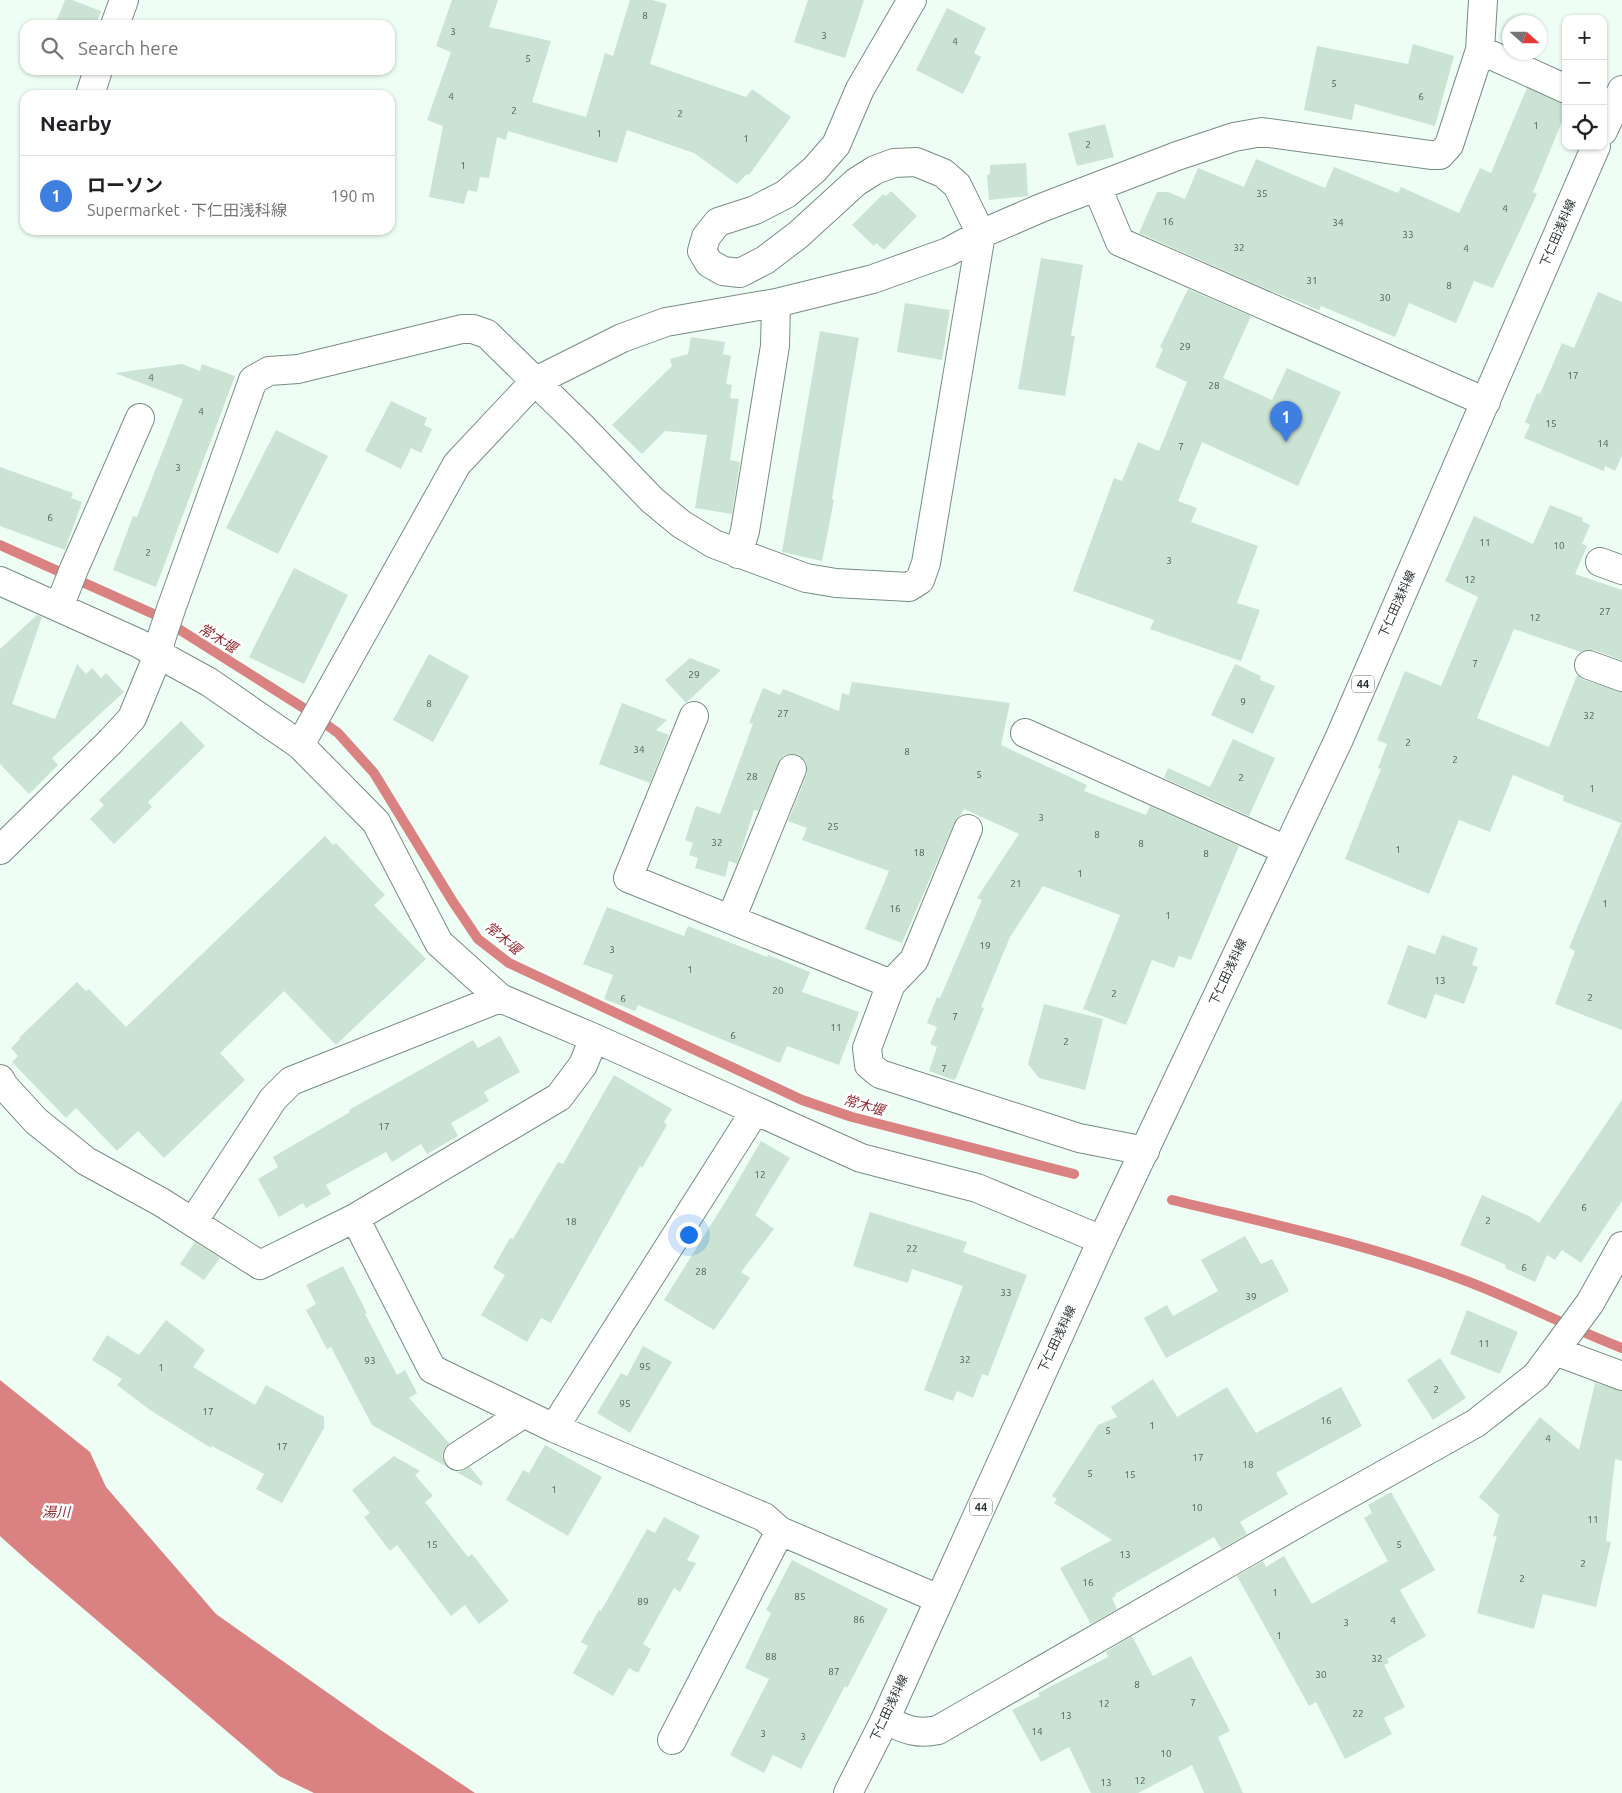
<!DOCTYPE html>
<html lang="en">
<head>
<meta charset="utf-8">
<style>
  :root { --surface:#fff; --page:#f6f6f6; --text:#202124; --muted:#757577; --line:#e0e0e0; --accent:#0b8043 }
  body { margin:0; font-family:Ubuntu,"Noto Sans JP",sans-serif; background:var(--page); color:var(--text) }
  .controls { position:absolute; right:15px; top:15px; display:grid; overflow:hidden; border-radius:10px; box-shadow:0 1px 4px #0004 }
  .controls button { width:45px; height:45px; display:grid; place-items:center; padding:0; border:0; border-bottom:1px solid var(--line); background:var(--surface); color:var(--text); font:25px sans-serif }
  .compass { position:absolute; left:1502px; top:15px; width:45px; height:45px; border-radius:50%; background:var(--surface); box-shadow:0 1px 4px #0004; rotate:111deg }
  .you { position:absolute; left:688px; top:1234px; width:18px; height:18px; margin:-12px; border:4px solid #fff; border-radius:50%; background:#1a73e8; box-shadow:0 0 0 8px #1a73e833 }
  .badge { display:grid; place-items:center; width:32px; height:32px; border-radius:50%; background:var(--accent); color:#fff; font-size:16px; font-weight:700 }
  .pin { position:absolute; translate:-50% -41px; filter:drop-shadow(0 1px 2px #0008) }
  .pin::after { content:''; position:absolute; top:26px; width:18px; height:15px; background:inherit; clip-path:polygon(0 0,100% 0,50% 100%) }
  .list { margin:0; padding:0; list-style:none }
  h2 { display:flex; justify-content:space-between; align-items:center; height:65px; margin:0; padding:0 20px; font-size:21px }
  h2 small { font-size:16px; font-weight:400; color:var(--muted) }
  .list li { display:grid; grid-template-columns:32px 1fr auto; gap:15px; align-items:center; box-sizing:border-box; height:80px; padding:0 20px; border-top:1px solid var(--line) }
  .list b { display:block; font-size:19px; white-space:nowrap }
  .list p { margin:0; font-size:16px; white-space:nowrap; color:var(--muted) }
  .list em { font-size:16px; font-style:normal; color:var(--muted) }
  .icon { flex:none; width:28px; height:28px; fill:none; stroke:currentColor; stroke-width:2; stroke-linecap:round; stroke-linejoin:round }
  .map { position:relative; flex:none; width:1622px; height:1793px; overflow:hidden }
  .search { position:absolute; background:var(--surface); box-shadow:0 1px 4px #0004; left:20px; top:20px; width:375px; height:55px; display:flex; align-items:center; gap:12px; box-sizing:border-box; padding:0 18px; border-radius:15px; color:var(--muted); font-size:19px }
  .panel { position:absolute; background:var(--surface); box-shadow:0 1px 4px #0004; left:20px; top:90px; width:375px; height:145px; border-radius:15px }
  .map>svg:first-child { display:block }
</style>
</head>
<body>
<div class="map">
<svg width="1622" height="1793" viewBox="0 0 1622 1793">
  <rect width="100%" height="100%" fill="#effef5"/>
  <path fill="#da8281" d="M0,1380l90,72 16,35 110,127 163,115 96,64h-161l-35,-17 -248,-212 -31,-28z"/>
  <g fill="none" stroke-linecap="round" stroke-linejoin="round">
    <path stroke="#da8281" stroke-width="10" d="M0,545l158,71 144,91 36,26 36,40 79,129 25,37 31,24 293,137 50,17 222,57
      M1172,1200c99,24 201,45 297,82 52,20 101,46 153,66"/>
  </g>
  <path fill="#cae3d3" d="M65,0h7l29,11 -5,14h-41z
    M452,0h46l-9,27 62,14 -19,61 54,15 19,-64 8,3 17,-56h22l15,4 -17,60 96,33 6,-8 39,28 -42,58 -2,-1 -10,10 -43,-31 -67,-23 -10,33 -109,-32 -2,9 -9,-3 -8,41 -9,-1 -3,15 -9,-2 -4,14 -35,-7 14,-71 -16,-6 24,-68 -15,-6z
    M808,0h56l-19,58 -51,-16z
    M947,8l39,20 -12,25 7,4 -18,37 -47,-24z
    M1413,44l41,12 -19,70 -80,-22 -3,16 -48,-10 13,-64 91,18z
    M1527,88l33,15 6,1v8l-33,80 4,2 -44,94 -19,-7 -18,42 -47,-20 -14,34 -74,-31 -2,4 -48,-19 -132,-58 18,-41h11l17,7 13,-31 46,19 12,-28 69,29 9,-21 64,26 3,-6 58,26 21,-45 11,5z
    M1105,124l9,33 -37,9 -9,-33z
    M1026,163l2,33 -39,4 -2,-25 3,-1v-9z
    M891,191l26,25 -33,34 -8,-7 -2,3 -22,-21 31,-31 3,2z
    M1041,258l42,7 -12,71h4l-10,60 -47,-7z
    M1188,289l63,27 -28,62 49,22 15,-32 54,24 -43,94 -96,-44 -24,59 19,7 -6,14 67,24 -21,57 23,7 -19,51 -91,-32 4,-9 -81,-29 41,-113 8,3 16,-39 21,9 28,-69 -32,-15 8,-18 -3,-2z
    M1598,292l24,10v153l-7,16 -10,-5 -1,5 -80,-33 6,-13 -5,-3 12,-29 3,1 22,-51 12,5z
    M905,303l45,7 -8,50 -45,-8z
    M820,331l39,7 -10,56 -17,105 2,1 -12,61 -40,-9z
    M691,337l34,5 -2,12 8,2 -5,28 6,1 -2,13 9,1 -9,61 10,2 -8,52 -37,-6 12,-73 -42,-4 -23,23 -30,-29 60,-59 -2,-7 18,-5z
    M182,364l18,7 2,-7 33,12 -79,211 -43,-17 20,-54 4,1 46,-118 -68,-26z
    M391,401l36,17 -3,7 8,4 -11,24 -10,-5 -10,21 -36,-18z
    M276,430l52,26 -50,98 -52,-26z
    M0,467l73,26 -2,5 11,4 -17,48 -65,-24z
    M1550,505l33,13 -1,3 8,4 -8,19 5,2 -12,28 47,16v70l-28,-10h-7l-6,2 -67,-23 -37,89 72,29 28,-72 7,5 38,12v338l-67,-26 20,-53 -6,-3 52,-125 -58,-22 1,-5 -51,-21 -23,57 -31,-12 -30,74 -84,-35 36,-90 -3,-1 9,-24 -10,-4 28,-69 36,15 37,-89 -33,-16 29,-65 59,28z
    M294,568l54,27 -44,89 -55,-27z
    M37,615l5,2 -30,87 43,15 22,-55 9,10 6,-6 9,10 5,-5 18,19 -72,66 6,7 -29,29 -29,-30v-115z
    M429,654l40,22 -36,66 -40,-22z
    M690,658l31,12 -35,33 -21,-23z
    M1235,664l26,12 -1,4 15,6 -22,48 -42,-19z
    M852,682l158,21 -9,42 86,40 -3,6 62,24 4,-9 89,40 -48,114 -12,-4 -5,12 -22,-8 -26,65 -43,-16 37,-94 -77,-29 -33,51 -29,70 3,1 -28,70 -2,2 -25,-9 8,-24 -7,-3 7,-17 -10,-4 10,-26 3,1 42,-98 -5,-2 42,-64 -55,-25 -3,6 -7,8 -52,120 -37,-14 24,-58 -87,-31 5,-12 -19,-7 19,-47v-8l-2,-6 -8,-6h-8l-6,2 -5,7 -20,48 -4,-1 -17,54 -8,-3 -4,16 -30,-9 3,-10 -9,-3 4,-12 -8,-3 11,-34 24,8 33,-90 -4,-1 14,-35 17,7 3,-6 56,22 3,-18 7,2z
    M622,703l45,17 -11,10 13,5 -19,48 -51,-19z
    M181,721l24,25 -57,56 4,5 -38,37 -24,-25 14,-14 -5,-5z
    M1233,739l42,19 -26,58 -85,-38 4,-10 42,19z
    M325,836l8,9 3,-2 49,52 -11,10 52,54 -90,86 -52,-54 -64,62 25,27 -81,78 -26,-27 -21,20 -41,-43 -10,10 -54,-56 6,-6 -7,-8 9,-9 -1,-1 58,-56 9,9 3,-2 37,38z
    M607,907l77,29 4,-10 79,31 1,-2 42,17 -8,20 57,20 -20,53 -52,-19 -7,17 -142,-58 -3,6 -31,-12 9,-24 -30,-11z
    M1442,935l36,13 -6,17 6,2 -14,37 -29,-10 -9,25 -39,-15 21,-59 27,9z
    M1044,1004l59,15 -18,71 -46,-12 -11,-14z
    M500,1036l20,36 -36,20 5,9 -38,22 7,13 -31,18 -6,-10 -29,18 -6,-10 -60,33 5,9 -25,14 -3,-5 -24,14 -21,-38 20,-12 -5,-10 77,-45 -1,-2 124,-70 5,8z
    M614,1075l58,34 -8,13 3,3 -25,43 -2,-2 -89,157 -10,-5 -14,24 -46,-27 24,-40 -12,-7 17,-30 3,1 45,-77 5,2z
    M1622,1100v101l-41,62 -19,-13 -7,10 -8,-5 -12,27 -30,-14 1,-3 -46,-20 22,-50 47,21 10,7z
    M761,1141l29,17 -35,57 19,14 -33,43 9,6 -36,52 -50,-30 68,-109z
    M870,1212l97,30 -4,10 64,23 -39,101 -6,-2 -9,24 -16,-7 -4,10 -29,-11 39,-104 -51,-17 -4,14 -55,-17z
    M1245,1236l16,28 11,-5 17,32 -123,67 -22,-40 23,-13 6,11 45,-25 -17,-31z
    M195,1242l25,16 -16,22 -24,-16z
    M343,1266l24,47 -2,1 32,61 8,-5 12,23 -8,5 40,45 -5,6 -2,7 3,8 4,4 -77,-43 -41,-78 -4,2 -21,-39 10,-6 -10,-19z
    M1467,1310l51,22 -18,42 -50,-20z
    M166,1320l39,30 -12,17 62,38 11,-20 58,32v11l-42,75 -26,-14 8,-15 -52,-28 -1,2 -61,-38 -33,-25 5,-6 -30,-19 15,-25 32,20z
    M643,1346l29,16 -42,71 -33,-20 24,-40 6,3z
    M1440,1358l26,40 -33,22 -26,-40z
    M1153,1379l24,38 50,-30 29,46 85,-46 21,39 -86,47 12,21 -48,28 7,12 -26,15 -7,-12 -99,57 1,2 -4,2 5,11 -26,15 -31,-56 52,-28 -58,-37 3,-4 -5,-3 46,-71 19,-8 -6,-10z
    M1595,1383l27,8v70l-7,-2 -9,82 5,1 -15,65 -53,-13 -9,35 -57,-16 20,-78 -4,2 6,-22 -20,-18 61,-80 39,33z
    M545,1445l57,32 -34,59 -62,-36 17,-30 6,3z
    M394,1456l26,15 -5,4 18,21 -8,6 43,55 4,-3 37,47 -30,23 -14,-19 -14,11 -54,-71 -7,6 -26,-34 6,-4 -18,-23z
    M470,1467l13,16 -2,3 -28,-16 6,2z
    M1391,1492l44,78 -35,20 26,46 -39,23 2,4 -5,2 21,42 -21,11 8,16 -47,25 -29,-57 -7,4 -72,-130 26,-15 3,6 18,-11 28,48 76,-43 -24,-43 8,-5 -4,-8z
    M664,1517l36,19 -13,24 9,3 -16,29 -6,-4 -31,56 8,5 -13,24 -9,-5 -16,28 -40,-23 15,-27 -7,-4 18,-32 2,1 46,-82 8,4z
    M792,1560l96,49 -41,79 -2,-2 -44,83 -28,-14 -9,18 -34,-18 39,-76 -24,-11 26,-55 -5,-3z
    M1132,1636l21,40 38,-20 39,75 -12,6 25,56h-39l-12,-28 -54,28h-47l-22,-46 -28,15 -29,-52 28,-14 -2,-3 70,-36 -2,-5z"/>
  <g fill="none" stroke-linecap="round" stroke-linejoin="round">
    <defs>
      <path id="minor" d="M115,25l9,-25
        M1480,50l3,-50
        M90,95l8,-25
        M1097,187l23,55 366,160
        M738,554l7,-23 30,-185 1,-43
        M1600,562l22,8
        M0,581l138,62 71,39 91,63 76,77 63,121 61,55 94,40 267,120 116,30 125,52
        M59,607l15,-38 66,-151
        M1589,665l33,12
        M694,716l-66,162 263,106 -24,64 2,17 11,9 199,64 66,13
        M1025,733l261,117
        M300,745l157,-281 77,-82 88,-44 44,-16 110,-19 97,-24 75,-27 33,-18 60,-26 136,-52 57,-19 28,-5 169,23h9l9,-10 31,-95 86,39
        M0,850l111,-109 21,-23 26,-63 3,-16 10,-30 82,-229 16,-9 29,-2 164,-40h11l14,5 94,92 71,74 29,24 33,20 92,34 30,5 73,4 11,-7 6,-17 55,-329 -24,-49 -14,-12 -27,-11 -22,1 -19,7 -19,12 -58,53 -33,25 -25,13 -17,-2 -14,-8 -7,-12 4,-14 12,-15 37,-12 31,-16 28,-24 22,-25 24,-56 52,-89
        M731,919l61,-150
        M891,984l23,-24 54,-131
        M0,1079l4,7 32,35 50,40 75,41 99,63 95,-47 204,-121 24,-32 11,-27
        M355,1218l77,151 122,59 210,89 16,14 159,68
        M193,1222l80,-123 18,-18 209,-83
        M1555,1351l67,25
        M554,1428l201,-317
        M458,1456l65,-42
        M885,1720c20,9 31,15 53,10l370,-213 168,-94 60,-47 54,-73 32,-57
        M672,1740l108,-209"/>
      <path id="major" d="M1603,131l19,-41
        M848,1793l37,-73 217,-480 237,-501 257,-593"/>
    </defs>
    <use href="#minor" stroke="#778d80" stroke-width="30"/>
    <use href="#major" stroke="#778d80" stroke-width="30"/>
    <use href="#minor" stroke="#fff" stroke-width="28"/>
    <use href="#major" stroke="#fff" stroke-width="28"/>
  </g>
  <g text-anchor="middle" stroke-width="5" stroke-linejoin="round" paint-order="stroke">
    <g font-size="10" fill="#505e56">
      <text x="645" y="19">8</text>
      <text x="453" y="35">3</text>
      <text x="824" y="39">3</text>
      <text x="955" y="45">4</text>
      <text x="528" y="62">5</text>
      <text x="1334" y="87">5</text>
      <text x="451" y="100">4</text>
      <text x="1421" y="100">6</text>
      <text x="514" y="114">2</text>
      <text x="680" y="117">2</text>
      <text x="1536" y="129">1</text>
      <text x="599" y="137">1</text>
      <text x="746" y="142">1</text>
      <text x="1088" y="148">2</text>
      <text x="463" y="169">1</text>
      <text x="1262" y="197">35</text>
      <text x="1505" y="212">4</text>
      <text x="1168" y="225">16</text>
      <text x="1338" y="226">34</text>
      <text x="1408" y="238">33</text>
      <text x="1239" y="251">32</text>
      <text x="1466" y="252">4</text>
      <text x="1312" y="284">31</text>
      <text x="1449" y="289">8</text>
      <text x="1385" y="301">30</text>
      <text x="1185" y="350">29</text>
      <text x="1573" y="379">17</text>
      <text x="151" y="381">4</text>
      <text x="1214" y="389">28</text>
      <text x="201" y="415">4</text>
      <text x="1551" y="427">15</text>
      <text x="1603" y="447">14</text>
      <text x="1181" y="450">7</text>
      <text x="178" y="471">3</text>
      <text x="50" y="521">6</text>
      <text x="1485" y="546">11</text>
      <text x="1559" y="549">10</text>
      <text x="148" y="556">2</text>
      <text x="1169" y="564">3</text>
      <text x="1470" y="583">12</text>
      <text x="1605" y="615">27</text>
      <text x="1535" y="621">12</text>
      <text x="1475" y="667">7</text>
      <text x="694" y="678">29</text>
      <text x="1243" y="705">9</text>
      <text x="429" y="707">8</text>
      <text x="783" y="717">27</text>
      <text x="1589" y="719">32</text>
      <text x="1408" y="746">2</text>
      <text x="639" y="753">34</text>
      <text x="907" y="755">8</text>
      <text x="1455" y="763">2</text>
      <text x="979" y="778">5</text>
      <text x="752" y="780">28</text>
      <text x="1241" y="781">2</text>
      <text x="1592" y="792">1</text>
      <text x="1041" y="821">3</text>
      <text x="833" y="830">25</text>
      <text x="1097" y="838">8</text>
      <text x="717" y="846">32</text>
      <text x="1141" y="847">8</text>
      <text x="1398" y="853">1</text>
      <text x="919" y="856">18</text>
      <text x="1206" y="857">8</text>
      <text x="1080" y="877">1</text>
      <text x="1016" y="887">21</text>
      <text x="1605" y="907">1</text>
      <text x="895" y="912">16</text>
      <text x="1168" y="919">1</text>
      <text x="985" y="949">19</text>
      <text x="612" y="953">3</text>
      <text x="690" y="973">1</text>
      <text x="1440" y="984">13</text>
      <text x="778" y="994">20</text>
      <text x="1114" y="997">2</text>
      <text x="1590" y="1001">2</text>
      <text x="623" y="1002">6</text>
      <text x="955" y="1020">7</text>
      <text x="836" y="1031">11</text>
      <text x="733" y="1039">6</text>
      <text x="1066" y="1045">2</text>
      <text x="944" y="1072">7</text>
      <text x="384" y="1130">17</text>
      <text x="760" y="1178">12</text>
      <text x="1584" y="1211">6</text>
      <text x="1488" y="1224">2</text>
      <text x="571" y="1225">18</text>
      <text x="912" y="1252">22</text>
      <text x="1524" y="1271">6</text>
      <text x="701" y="1275">28</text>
      <text x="1006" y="1296">33</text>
      <text x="1251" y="1300">39</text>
      <text x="1484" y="1347">11</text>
      <text x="965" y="1363">32</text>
      <text x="370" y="1364">93</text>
      <text x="645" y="1370">95</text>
      <text x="161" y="1371">1</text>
      <text x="1436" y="1393">2</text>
      <text x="625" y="1407">95</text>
      <text x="208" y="1415">17</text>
      <text x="1326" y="1424">16</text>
      <text x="1152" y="1429">1</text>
      <text x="1108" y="1434">5</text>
      <text x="1548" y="1442">4</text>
      <text x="282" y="1450">17</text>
      <text x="1198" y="1461">17</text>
      <text x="1248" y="1468">18</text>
      <text x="1090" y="1477">5</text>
      <text x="1130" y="1478">15</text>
      <text x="554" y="1493">1</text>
      <text x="1197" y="1511">10</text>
      <text x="1593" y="1523">11</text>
      <text x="432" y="1548">15</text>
      <text x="1399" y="1548">5</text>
      <text x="1125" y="1558">13</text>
      <text x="1583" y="1567">2</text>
      <text x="1522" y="1582">2</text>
      <text x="1088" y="1586">16</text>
      <text x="1275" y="1596">1</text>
      <text x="800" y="1600">85</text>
      <text x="643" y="1605">89</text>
      <text x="859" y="1623">86</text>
      <text x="1393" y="1624">4</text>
      <text x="1346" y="1626">3</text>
      <text x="1279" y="1639">1</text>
      <text x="771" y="1660">88</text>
      <text x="1377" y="1662">32</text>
      <text x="834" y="1675">87</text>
      <text x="1321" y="1678">30</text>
      <text x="1137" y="1688">8</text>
      <text x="1193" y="1706">7</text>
      <text x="1104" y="1707">12</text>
      <text x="1358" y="1717">22</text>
      <text x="1066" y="1719">13</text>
      <text x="1037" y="1735">14</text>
      <text x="763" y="1737">3</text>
      <text x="803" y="1740">3</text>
      <text x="1166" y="1757">10</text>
      <text x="1140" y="1784">12</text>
      <text x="1106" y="1786">13</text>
    </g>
    <g fill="#fff" stroke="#68706b" stroke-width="1">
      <rect x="1352" y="675.5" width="22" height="17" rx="4"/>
      <rect x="970" y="1498.5" width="22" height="17" rx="4"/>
    </g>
    <g font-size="11" font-weight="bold" fill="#28322c">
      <text x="1363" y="688">44</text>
      <text x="981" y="1511">44</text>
    </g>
    <g font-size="12" fill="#28322c" stroke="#fff">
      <text transform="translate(1558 233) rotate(-67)" y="4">下仁田浅科線</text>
      <text transform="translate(1397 604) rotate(-66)" y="4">下仁田浅科線</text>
      <text transform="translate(1228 972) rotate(-65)" y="4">下仁田浅科線</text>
      <text transform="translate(1057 1339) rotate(-65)" y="4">下仁田浅科線</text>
      <text transform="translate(889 1708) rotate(-65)" y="4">下仁田浅科線</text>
    </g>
    <g font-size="14" font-style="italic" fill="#922a31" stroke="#fff">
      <text transform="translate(218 638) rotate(32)" y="5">常木堰</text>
      <text transform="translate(503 938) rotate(40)" y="5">常木堰</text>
      <text transform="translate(864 1105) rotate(16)" y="5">常木堰</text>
      <text x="56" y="1517">湯川</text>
    </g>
  </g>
</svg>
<div class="controls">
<button>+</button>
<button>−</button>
<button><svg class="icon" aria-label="locate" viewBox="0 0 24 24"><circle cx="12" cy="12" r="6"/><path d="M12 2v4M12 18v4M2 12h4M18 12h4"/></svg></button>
</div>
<svg class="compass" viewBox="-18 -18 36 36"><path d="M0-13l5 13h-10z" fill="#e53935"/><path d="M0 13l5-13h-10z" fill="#757577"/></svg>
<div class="you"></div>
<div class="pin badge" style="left:1286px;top:442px;background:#3f7fe0">1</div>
<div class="search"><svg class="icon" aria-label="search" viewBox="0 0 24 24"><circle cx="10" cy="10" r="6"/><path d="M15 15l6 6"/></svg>Search here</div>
<section class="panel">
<h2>Nearby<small></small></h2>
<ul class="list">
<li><span class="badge" style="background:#3f7fe0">1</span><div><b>ローソン</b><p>Supermarket · 下仁田浅科線</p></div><em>190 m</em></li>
</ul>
</section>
</div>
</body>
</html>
